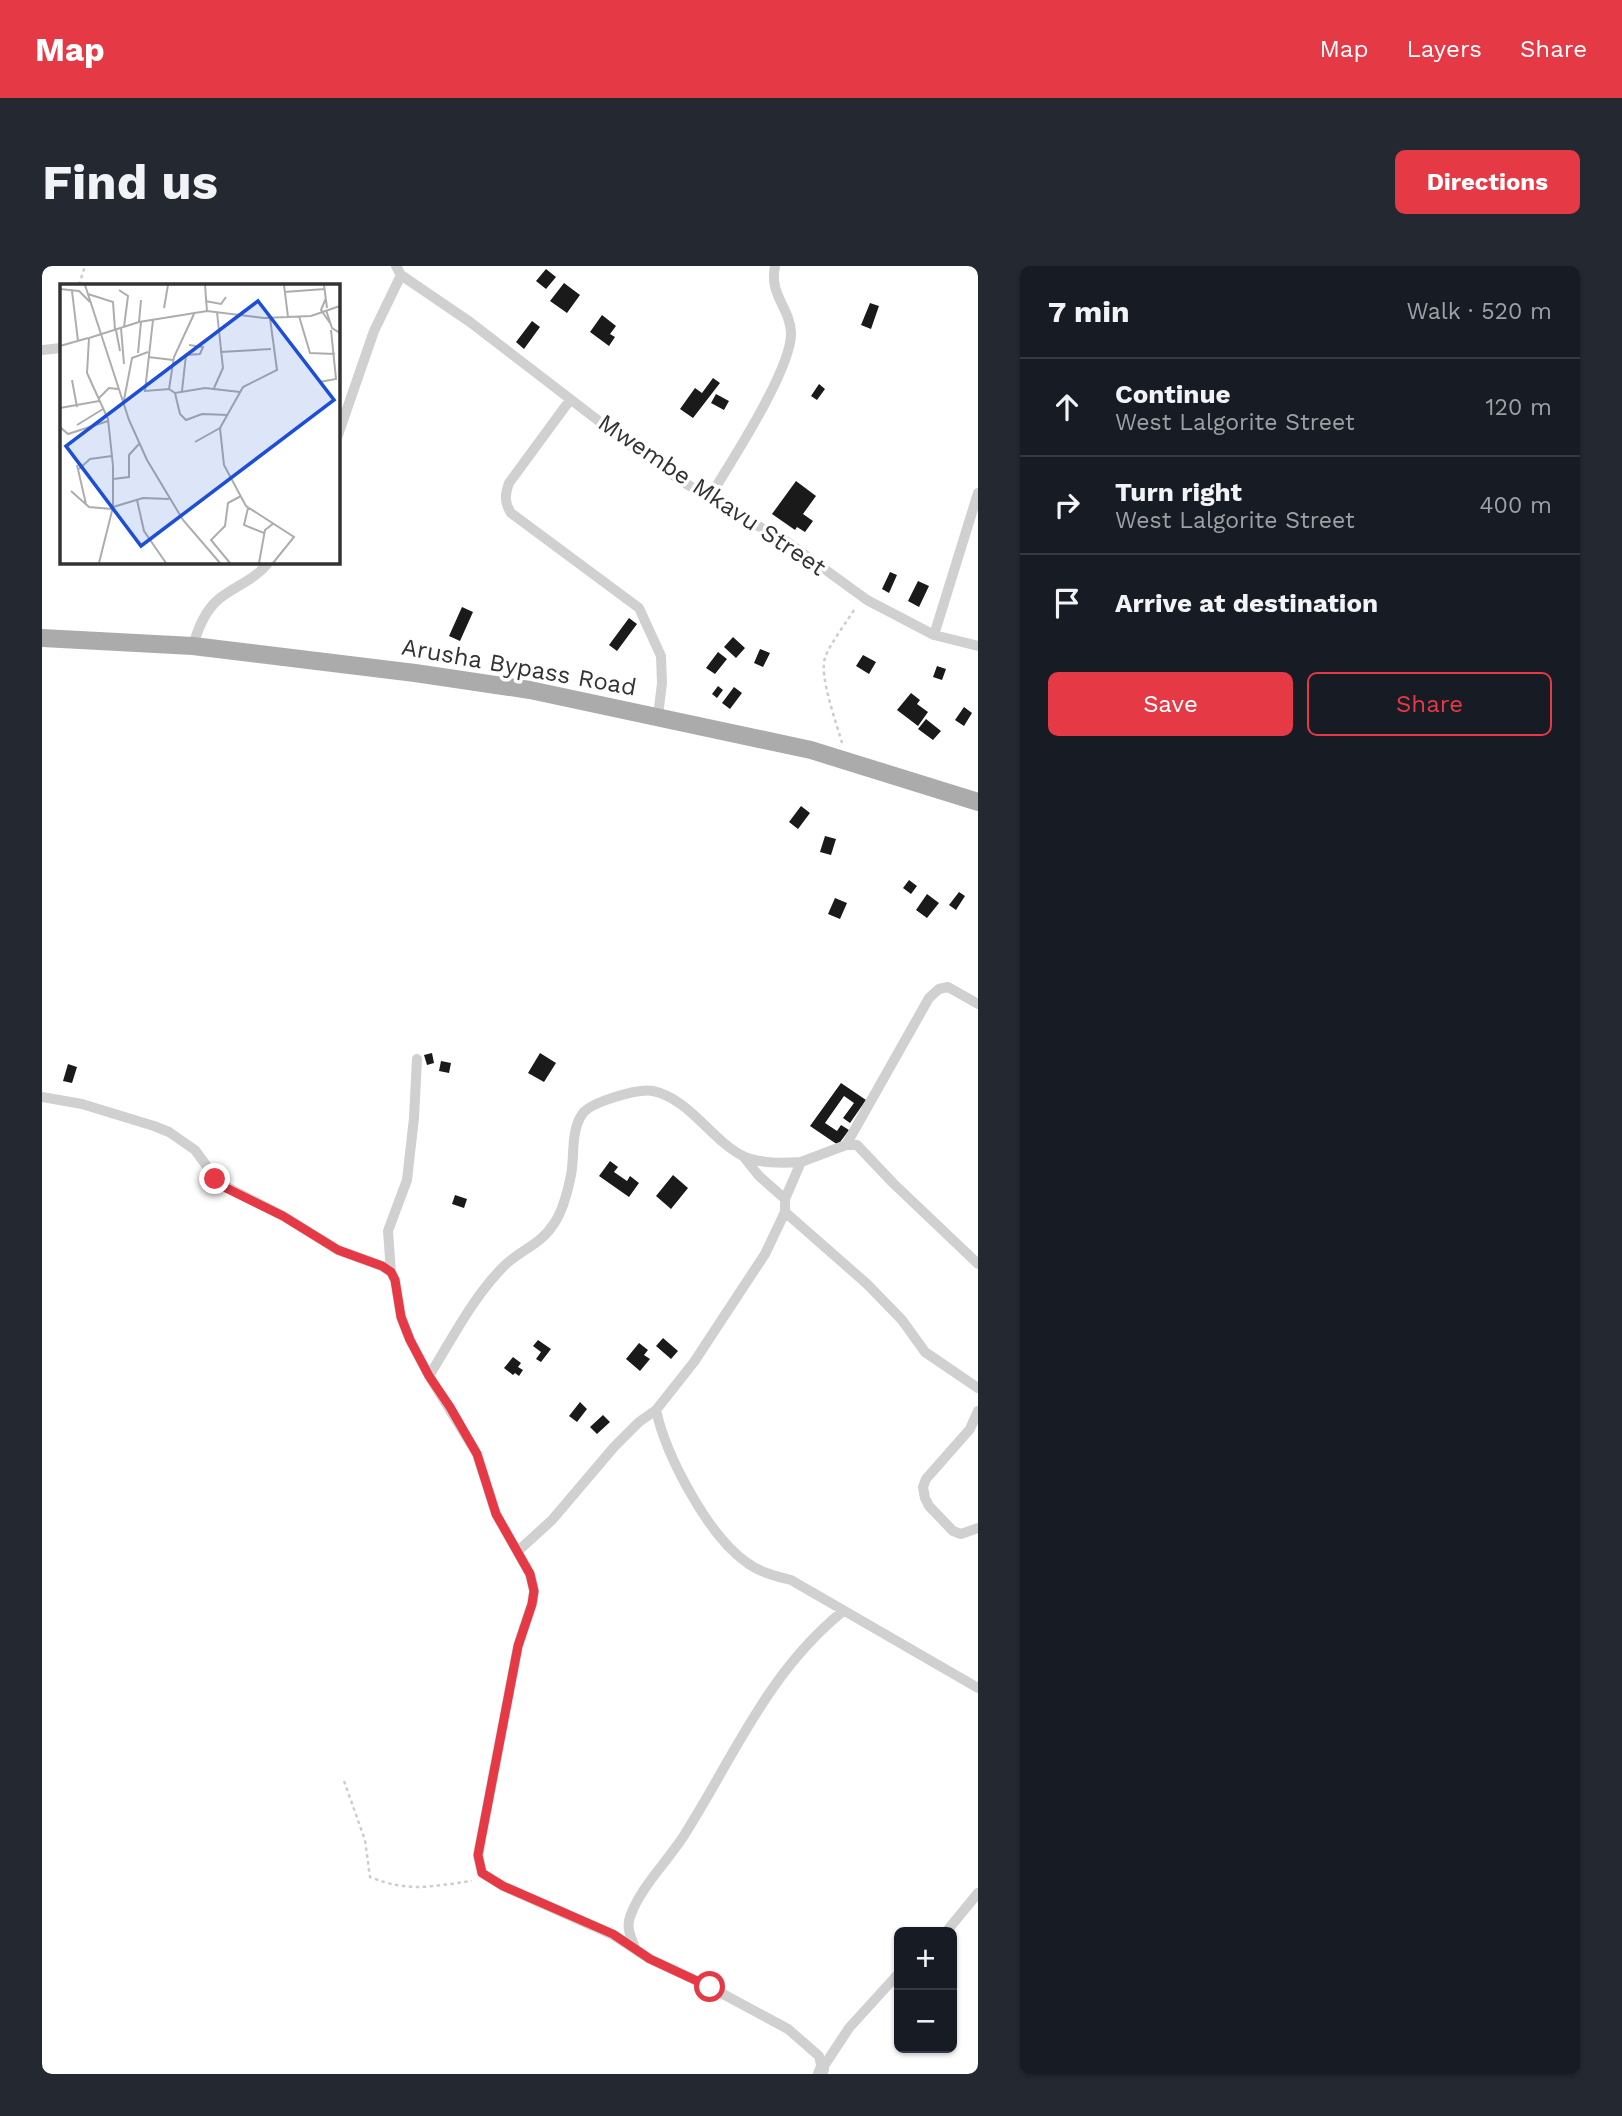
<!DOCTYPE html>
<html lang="en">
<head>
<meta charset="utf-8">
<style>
  :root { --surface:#171b24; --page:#242831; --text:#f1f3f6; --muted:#9ea1a6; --line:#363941; --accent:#e63946 }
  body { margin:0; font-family:"Work Sans",sans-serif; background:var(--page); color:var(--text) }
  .controls { position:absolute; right:21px; bottom:21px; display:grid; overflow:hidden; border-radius:10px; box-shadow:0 2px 5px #0004 }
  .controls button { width:63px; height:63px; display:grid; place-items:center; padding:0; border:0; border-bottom:2px solid var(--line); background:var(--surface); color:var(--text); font:35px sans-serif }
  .stop { position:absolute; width:21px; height:21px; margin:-16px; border:5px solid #e63946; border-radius:50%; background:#fff }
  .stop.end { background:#e63946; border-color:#fff; box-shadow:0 2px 7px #0008 }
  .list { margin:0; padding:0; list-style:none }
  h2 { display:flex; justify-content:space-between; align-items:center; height:91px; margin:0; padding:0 28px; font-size:30px }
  h2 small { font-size:23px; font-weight:400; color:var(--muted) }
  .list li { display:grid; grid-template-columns:46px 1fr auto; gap:21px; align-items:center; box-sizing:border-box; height:98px; padding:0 28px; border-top:2px solid var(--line) }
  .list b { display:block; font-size:26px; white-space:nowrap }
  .list p { margin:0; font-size:23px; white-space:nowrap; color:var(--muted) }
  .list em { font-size:23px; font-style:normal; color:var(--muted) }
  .actions { display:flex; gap:14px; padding:21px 28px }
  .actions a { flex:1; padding:16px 0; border:2px solid var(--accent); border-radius:10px; text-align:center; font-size:24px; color:var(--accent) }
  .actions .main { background:var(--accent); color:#fff }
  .icon { flex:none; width:38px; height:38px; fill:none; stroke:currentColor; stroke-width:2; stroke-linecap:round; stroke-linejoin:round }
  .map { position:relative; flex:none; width:936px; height:1808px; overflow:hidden; border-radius:10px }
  header { display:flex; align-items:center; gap:42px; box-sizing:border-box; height:98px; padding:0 35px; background:var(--accent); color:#fff }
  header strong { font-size:33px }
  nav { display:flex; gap:38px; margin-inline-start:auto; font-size:24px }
  .intro { display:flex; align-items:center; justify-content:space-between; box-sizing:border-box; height:168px; padding:0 42px }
  h1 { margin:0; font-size:49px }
  .button { padding:18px 32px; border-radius:10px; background:var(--accent); color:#fff; font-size:24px; font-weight:700 }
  main { display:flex; gap:42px; padding:0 42px }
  aside { flex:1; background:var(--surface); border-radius:10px; box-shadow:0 2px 5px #0004 }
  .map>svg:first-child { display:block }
</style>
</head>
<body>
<header>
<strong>Map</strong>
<nav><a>Map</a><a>Layers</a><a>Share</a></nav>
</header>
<div class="intro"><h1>Find us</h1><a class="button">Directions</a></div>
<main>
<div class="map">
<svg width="936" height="1808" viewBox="0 0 936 1808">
  <rect width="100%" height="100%" fill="#fff"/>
  <path fill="#1a1a1a" d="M504,3l10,8 -10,12 -10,-8z
    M522,17l16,12 -13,18 -17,-12z
    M828,37l9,3 -8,23 -10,-4z
    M560,49l14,11 -6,8 5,3 -6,9 -19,-14z
    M490,55l8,6 -16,22 -8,-7z
    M671,112l7,5 -27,35 -13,-9 15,-21 7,5z
    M777,118l6,5 -8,11 -6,-4z
    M674,128l13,7 -5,9 -13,-7z
    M754,215l20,15 -13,18 10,7 -8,11 -8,-5 -2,3 -23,-16z
    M848,306l7,3 -8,18 -7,-4z
    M876,315l11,5 -10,21 -11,-6z
    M420,341l11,5 -13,29 -11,-5z
    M587,352l8,6 -20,27 -8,-6z
    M691,371l12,11 -9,10 -12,-11z
    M718,383l10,4 -7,14 -9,-4z
    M676,386l9,7 -12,15 -9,-6z
    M821,389l13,7 -7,12 -13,-8z
    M895,400l9,3 -4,11 -9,-3z
    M676,420l5,4 -6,8 -5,-4z
    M692,421l8,6 -12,16 -8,-6z
    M869,427l9,7 -3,4 11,8 -10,14 -21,-16z
    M922,441l8,6 -8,13 -9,-6z
    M884,453l15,12 -8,9 -15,-11z
    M759,540l9,7 -12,16 -9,-7z
    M783,570l11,3 -5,16 -11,-3z
    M867,614l8,6 -6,8 -8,-6z
    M917,626l6,4 -9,14 -7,-5z
    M885,628l12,9 -12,15 -11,-8z
    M793,632l12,5 -7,16 -12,-5z
    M390,787l2,10 -7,2 -3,-10z
    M498,787l16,10 -12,19 -16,-9z
    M399,795l10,2 -2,10 -10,-2z
    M26,798l9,3 -5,16 -9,-2z
    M799,817l25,17 -16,23 -7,-5 11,-15 -10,-7 -19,27 12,8 4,-6 8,5 -11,15 -28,-19z
    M568,895l8,6 -4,5 13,9 3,-5 9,7 -10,14 -30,-21z
    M631,909l15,13 -17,21 -15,-13z
    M413,929l12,4 -3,9 -12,-4z
    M621,1072l15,13 -7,8 -15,-13z
    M496,1074l13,9 -10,13 -5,-3 5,-7 -8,-6z
    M597,1077l9,7 -4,5 6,4 -10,12 -14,-12z
    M471,1091l8,6 -3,4 5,3 -4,6 -4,-3 -2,2 -9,-7z
    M538,1136l7,7 -10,13 -8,-6z
    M561,1149l7,7 -13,12 -7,-7z"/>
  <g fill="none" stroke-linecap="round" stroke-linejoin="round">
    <path stroke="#cdcdcd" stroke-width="2.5" stroke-dasharray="3.5 3.5" stroke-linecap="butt" d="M37,19l6,-19
      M800,477c-5,-19 -23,-66 -17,-85 4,-13 23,-38 31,-51
      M302,1515l21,59 5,37c40,16 61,9 102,4"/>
    <path stroke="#d0d0d0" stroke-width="10" d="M354,0l5,9 69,47 177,136 72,47 67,36 81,59 67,35 44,11
      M0,84l19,-2
      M528,134l-61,83c-4,12 -5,19 2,30l128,95 22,48 1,27 -4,33
      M296,169l36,-104 27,-56
      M667,232c20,-33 83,-129 82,-165 -1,-26 -22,-37 -16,-67
      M892,369l44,-142
      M151,380c5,-18 12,-36 27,-48 17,-13 36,-19 49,-36
      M0,831l40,7 72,22 15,6 26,18 24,33 64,33 55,34 44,16 9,6 4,8 6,37 9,23 19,36 48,78 19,60 34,60 4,17 -2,13 -14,42 -40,209 4,18 21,13 110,49 37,24 60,28 78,42 31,27 3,13
      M804,879l83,-147 10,-9 9,-2 30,17
      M701,890l16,20 26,23
      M743,946l82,72 35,36 23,32 53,36
      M349,1006l-3,-41 19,-51 7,-62 3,-59
      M387,1110c23,-37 44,-79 75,-110 15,-15 37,-22 49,-41 9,-12 15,-35 18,-50 4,-20 -1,-44 12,-62 9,-11 55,-25 70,-22 37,8 58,49 90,65 17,8 41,7 58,6
      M614,1144c10,46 52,125 90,152 13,10 29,14 45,18l187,108
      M936,1145l-8,18 -44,50 -3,8 2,11 4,8 24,25 8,3 17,-6
      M476,1285l34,-31 62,-73 25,-25 17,-12 38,-48 71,-108 20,-42v-13l16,-37 45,-17h11l36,38 85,81
      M904,1666l32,-39
      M593,1682c-4,-11 -9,-20 -5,-31 10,-29 36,-54 53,-80 51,-80 84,-164 159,-225
      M780,1803l27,-41 50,-55"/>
    <path stroke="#d0d0d0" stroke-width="14" d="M778,1808l2,-5"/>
    <path stroke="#ababab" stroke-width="18" d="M0,372l151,8 222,27 115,17 281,60 167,52"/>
  </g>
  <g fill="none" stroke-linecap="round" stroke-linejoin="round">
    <path stroke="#e63946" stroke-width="9" d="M173,913l9,8 59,29 55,34 44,16 9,6 4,8 6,37 9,23 19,36 21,31 27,47 19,60 34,60 4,17 -2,13 -14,42 -40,209 4,18 21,13 110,48 37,25 60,28"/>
  </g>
  <g text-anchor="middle" stroke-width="7" stroke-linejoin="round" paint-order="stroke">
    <g font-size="24" fill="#333" stroke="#fff">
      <text transform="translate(670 229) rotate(34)" y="8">Mwembe Mkavu Street</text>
      <text transform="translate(477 401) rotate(10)" y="8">Arusha Bypass Road</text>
    </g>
  </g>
  <g transform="translate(18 18)">
    <rect width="280" height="280" fill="#fff"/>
    <path fill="none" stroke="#adadad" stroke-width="2" d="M25,1l44,135 18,40 36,60 37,43M145,1l2,26M224,1l4,32M264,1l3,23M0,5l19,2 11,11M59,6l9,6 -4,31M12,7l6,50M224,8l41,-3M28,10l25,8 2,28M266,14l-5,12 9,13M145,17l16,3 5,-7M104,24l4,-23M266,26l6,18 8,5M134,30l-20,43 -5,32 6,4 30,-5 35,4M239,32l11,37 25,1M210,34l7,52 -34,17 -23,41 4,37 22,41 48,31 -21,26M93,36l-8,71 25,-2M79,38l2,-22M61,44l3,36M56,46l4,21M0,62l28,-8M160,68l51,-3M78,69l3,-31M88,73l25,3M12,96l5,27M260,98l16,-3 -5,-49M154,104l9,-20 -6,-56M122,107l4,-36 14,-1 3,-7 -14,-2M115,109l5,21 6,6 16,-6 26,1M38,115l11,-11 9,1M64,116l8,-42 16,-6M0,124l39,-7M17,141l26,-16M0,143l8,7 40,-13M135,158l25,-14M17,181l9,39M19,185l11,-10 22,-3M53,195l16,-2v-22l10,-11M11,207l18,16 23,2M77,216l7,31 22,32M53,223l30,-9 26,1M188,224l-4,17 20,8M39,279l14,-56v-41l-5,-47 -21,-46 2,-35 50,-16 68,-11 57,7 47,-2 29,-10M170,279l-19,-23 14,-14 3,-23 13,-7M199,279l6,-33 9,-7"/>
    <path fill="#1d4ed8" fill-opacity="0.15" stroke="#1d4ed8" stroke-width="3.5" d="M198,17l76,99 -193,146 -75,-100z"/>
    <rect width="280" height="280" fill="none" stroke="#333" stroke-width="3.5"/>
  </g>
</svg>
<div class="controls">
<button>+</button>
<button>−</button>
</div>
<div class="stop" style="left:668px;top:1721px"></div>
<div class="stop end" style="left:173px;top:913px"></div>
</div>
<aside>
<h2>7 min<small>Walk · 520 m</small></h2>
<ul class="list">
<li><svg class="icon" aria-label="ahead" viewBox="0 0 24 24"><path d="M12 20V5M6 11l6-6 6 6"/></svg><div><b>Continue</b><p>West Lalgorite Street</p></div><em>120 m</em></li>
<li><svg class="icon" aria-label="right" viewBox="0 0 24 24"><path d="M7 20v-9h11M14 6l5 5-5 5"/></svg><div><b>Turn right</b><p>West Lalgorite Street</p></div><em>400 m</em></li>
<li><svg class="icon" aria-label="arrive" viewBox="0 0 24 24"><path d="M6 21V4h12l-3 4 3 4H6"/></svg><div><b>Arrive at destination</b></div></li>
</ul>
<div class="actions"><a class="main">Save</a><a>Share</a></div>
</aside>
</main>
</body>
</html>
